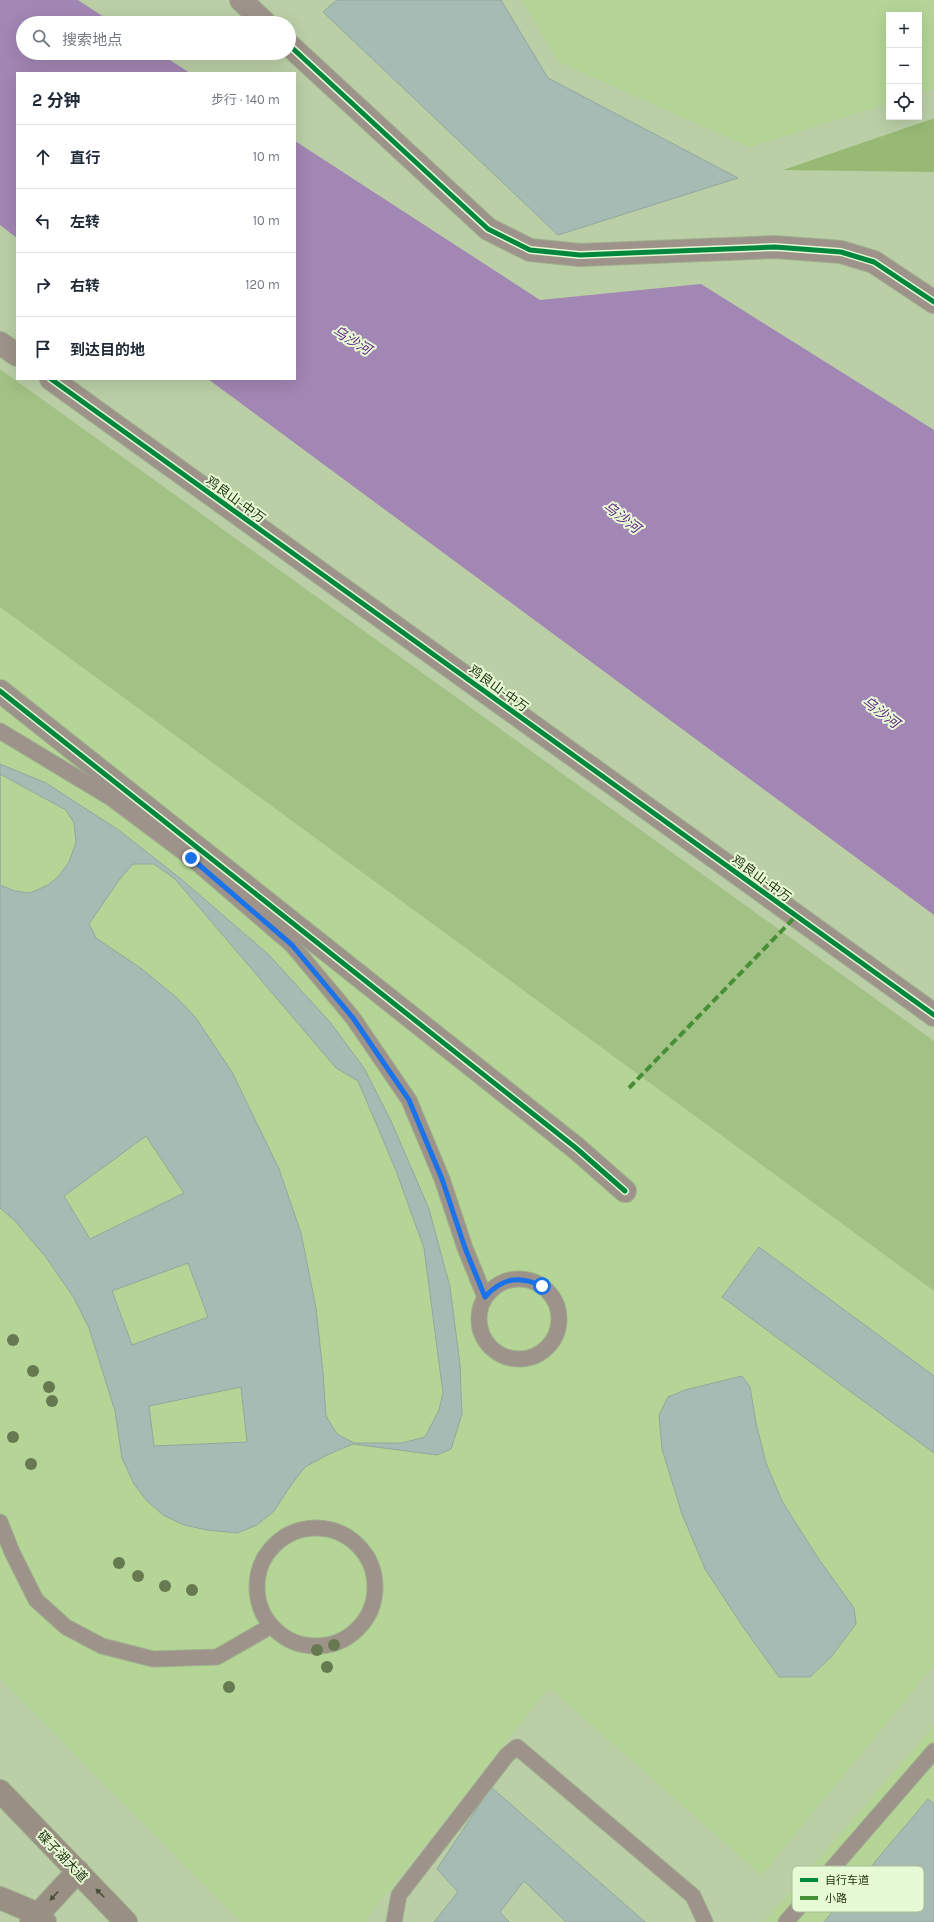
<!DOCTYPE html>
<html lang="zh">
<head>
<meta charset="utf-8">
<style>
  :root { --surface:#fff; --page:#f6f6f7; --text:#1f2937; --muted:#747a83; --line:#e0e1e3 }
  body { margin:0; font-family:Karla,"Noto Sans SC",sans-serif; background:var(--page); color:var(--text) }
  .controls { position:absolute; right:12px; top:12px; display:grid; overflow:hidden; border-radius:0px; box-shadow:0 4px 16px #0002 }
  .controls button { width:36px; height:36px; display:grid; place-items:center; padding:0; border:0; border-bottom:1px solid var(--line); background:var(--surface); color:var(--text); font:20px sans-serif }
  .stop { position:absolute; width:12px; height:12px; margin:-9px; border:3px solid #1a73e8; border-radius:50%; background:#fff }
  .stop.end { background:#1a73e8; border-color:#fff; box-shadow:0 1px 4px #0008 }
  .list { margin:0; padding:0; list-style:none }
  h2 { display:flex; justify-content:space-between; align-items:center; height:52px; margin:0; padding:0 16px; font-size:17px }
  h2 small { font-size:13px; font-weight:400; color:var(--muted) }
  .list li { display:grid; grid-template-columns:26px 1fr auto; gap:12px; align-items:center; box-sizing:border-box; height:64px; padding:0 16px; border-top:1px solid var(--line) }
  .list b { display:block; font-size:15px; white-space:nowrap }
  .list em { font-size:13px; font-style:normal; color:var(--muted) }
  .icon { flex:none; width:22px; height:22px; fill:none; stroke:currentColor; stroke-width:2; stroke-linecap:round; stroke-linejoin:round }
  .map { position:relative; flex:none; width:934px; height:1922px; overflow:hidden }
  .search { position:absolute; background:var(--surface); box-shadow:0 4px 16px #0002; left:16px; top:16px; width:280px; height:44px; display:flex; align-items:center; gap:10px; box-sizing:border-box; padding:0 14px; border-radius:22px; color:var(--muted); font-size:15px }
  .panel { position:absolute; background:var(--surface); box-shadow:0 4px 16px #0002; left:16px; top:72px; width:280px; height:308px; border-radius:0px }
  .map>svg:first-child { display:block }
</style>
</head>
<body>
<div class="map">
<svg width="934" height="1922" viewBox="0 0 934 1922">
  <rect width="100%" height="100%" fill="#bacfa6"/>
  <path fill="#b4d596" d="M522,0h412v89l-15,4v-78h-30v88l-139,44 -191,-85z
    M0,581l934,704v380l-172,210 -213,-188 -185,235h-123l-241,-244z
    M934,1726v196h-170z"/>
  <path fill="#a2c184" d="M0,369l934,672v250l-934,-684z"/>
  <path fill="#97b973" d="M934,118v54l-151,-2 149,-51z"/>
  <path fill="#a286b3" d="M0,0h78l35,23h-90v30h136l31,20h-173v165l-17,-13z
    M295,141l245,159 161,-16 233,146v485l-726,-536h87z"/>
  <path fill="#a6bbb4" stroke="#92a79f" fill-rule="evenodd" d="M337,0h164l47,78 190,100 -180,57 -235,-223z
    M0,764l46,19 74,48 61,48 87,75 62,68 34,46 27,53 38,88 21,78 10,78 2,49 -11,35 -14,6 -84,-11 -24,10 -24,13 -14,18 -17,26 -17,14 -20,8 -30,-3 -23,-5 -21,-10 -16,-14 -13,-17 -12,-26 -7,-47 -26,-83 -15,-30 -29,-42 -30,-35 -15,-13zM146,1136l38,57 -94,46 -26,-43zM188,1263l20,54 -76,28 -20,-54zM241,1387l6,55 -93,4 -5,-40z
    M0,774l66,36 8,13 2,19 -7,20 -11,15 -10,8 -18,8 -15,-2 -15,-6z
    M133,864h21l21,15 161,189 22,13 37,87 29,80 19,145 -4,17 -14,27 -23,6h-48l-17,-9 -11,-18 -3,-43 -7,-65 -15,-75 -22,-64 -47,-97 -36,-54 -19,-20 -35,-29 -46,-31 -7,-14 30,-44z
    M759,1247l175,129v77l-212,-156z
    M742,1376l8,11 6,36 10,40 16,38 36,57 36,50 2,16 -25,33 -21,20h-31l-36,-50 -38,-58 -23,-55 -20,-65 -3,-34 9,-18 17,-7z
    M491,1787l154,135h-79l-42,-41 -24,31 9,10h-75l24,-30 -21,-23z
    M928,1799l6,5v118h-110z"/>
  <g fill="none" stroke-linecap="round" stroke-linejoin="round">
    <defs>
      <path id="service" d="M0,731l111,67 80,60 101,87 61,73 56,82 33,79 23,69 20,49
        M479 1319a40 40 0 1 1 80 0a40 40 0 1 1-80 0Z
        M0,1522l12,30 24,48 30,27 36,19 51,13 64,-2 54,-31
        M257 1587a59 59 0 1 1 118 0a59 59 0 1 1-118 0Z
        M394,1922l5,-27 108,-140 10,-8 176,149 12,26
        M786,1922l148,-171"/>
      <path id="minor" d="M241,0l24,23
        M289,45l199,184 42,21 50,5 195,-8 66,5 33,10 60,40
        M0,691l576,457 49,43"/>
      <path id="tertiary" d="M0,343l17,12
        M51,379l883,636"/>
      <path id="secondary" d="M0,1791l126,131
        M0,1898l38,16 7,8
        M31,1922l47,-51"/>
    </defs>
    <use href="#service" stroke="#9eae8e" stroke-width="17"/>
    <use href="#minor" stroke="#9eae8e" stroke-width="24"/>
    <use href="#tertiary" stroke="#9eae8e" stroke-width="24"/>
    <use href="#secondary" stroke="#9eae8e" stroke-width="24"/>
    <use href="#service" stroke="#9e938a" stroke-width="15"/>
    <use href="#minor" stroke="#9e938a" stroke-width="22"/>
    <use href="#tertiary" stroke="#9e938a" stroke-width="22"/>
    <use href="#secondary" stroke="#999083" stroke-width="22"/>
    <path stroke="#478f36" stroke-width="4" stroke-dasharray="8 4" stroke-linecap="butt" d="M629,1088l167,-172"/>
    <defs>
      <path id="cycleway" d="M289,45l199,184 42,21 50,5 195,-8 66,5 33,10 60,40
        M51,379l883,636
        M0,691l576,457 49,43"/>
    </defs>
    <use href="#cycleway" stroke="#e6fad5" stroke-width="8"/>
    <use href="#cycleway" stroke="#00873e" stroke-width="5"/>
  </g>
  <g fill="#667951">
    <circle cx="13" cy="1340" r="6"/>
    <circle cx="33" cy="1371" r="6"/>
    <circle cx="49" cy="1387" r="6"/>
    <circle cx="52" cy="1401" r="6"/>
    <circle cx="13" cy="1437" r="6"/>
    <circle cx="31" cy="1464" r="6"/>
    <circle cx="119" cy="1563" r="6"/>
    <circle cx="138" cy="1576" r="6"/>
    <circle cx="165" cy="1586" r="6"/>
    <circle cx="192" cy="1590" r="6"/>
    <circle cx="334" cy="1645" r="6"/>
    <circle cx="317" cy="1650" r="6"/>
    <circle cx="327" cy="1667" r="6"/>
    <circle cx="229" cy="1687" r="6"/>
  </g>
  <defs><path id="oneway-solid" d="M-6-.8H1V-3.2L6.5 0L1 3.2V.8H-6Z"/></defs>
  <g fill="#494f37">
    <use href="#oneway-solid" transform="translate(100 1893) rotate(-135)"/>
    <use href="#oneway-solid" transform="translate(54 1896) rotate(133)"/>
  </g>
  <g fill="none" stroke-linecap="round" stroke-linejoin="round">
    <path stroke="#1a73e8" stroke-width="5" d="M191,858l101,87 61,73 56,82 33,79 23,69 20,49c17,-19 34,-22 57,-11"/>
  </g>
  <g text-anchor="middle" stroke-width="4" stroke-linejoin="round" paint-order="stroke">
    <g font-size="13" fill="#1e2c0e" stroke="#e6fad5">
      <text transform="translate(236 499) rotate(36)" y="5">鸡良山-中万</text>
      <text transform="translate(499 688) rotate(36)" y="5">鸡良山-中万</text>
      <text transform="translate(762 878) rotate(36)" y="5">鸡良山-中万</text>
      <text transform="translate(63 1856) rotate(46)" y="5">碟子湖大道</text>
    </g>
    <g font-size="14" font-style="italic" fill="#652589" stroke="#e6fad5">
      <text transform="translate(352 340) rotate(31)" y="5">乌沙河</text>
      <text transform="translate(622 517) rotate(37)" y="5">乌沙河</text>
      <text transform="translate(881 712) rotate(37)" y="5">乌沙河</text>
    </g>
  </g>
  <rect x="792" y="1866" width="132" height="46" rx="6" fill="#e6fad5" stroke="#aabc99" stroke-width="1"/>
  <rect x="800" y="1878" width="18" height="4" fill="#00873e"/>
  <rect x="800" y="1896" width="18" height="4" fill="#478f36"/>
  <g font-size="11" fill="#1e2c0e">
    <text x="825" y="1884">自行车道</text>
    <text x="825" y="1902">小路</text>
  </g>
</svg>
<div class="controls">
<button>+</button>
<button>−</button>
<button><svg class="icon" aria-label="locate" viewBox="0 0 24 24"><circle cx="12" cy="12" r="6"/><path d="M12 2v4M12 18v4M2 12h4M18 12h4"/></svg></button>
</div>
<div class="stop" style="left:542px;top:1286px"></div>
<div class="stop end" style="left:191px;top:858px"></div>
<div class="search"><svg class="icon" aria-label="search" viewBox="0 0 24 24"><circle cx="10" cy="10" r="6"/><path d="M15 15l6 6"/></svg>搜索地点</div>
<section class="panel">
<h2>2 分钟<small>步行 · 140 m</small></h2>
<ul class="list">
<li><svg class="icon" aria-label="ahead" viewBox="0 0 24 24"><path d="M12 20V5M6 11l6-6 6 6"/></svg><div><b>直行</b></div><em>10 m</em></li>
<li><svg class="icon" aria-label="left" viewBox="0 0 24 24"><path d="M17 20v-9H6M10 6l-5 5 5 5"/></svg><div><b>左转</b></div><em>10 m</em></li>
<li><svg class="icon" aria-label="right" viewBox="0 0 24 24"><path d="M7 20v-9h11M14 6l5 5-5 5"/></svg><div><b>右转</b></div><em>120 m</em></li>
<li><svg class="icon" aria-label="arrive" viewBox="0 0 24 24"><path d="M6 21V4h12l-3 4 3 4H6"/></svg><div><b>到达目的地</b></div></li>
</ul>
</section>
</div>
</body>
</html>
